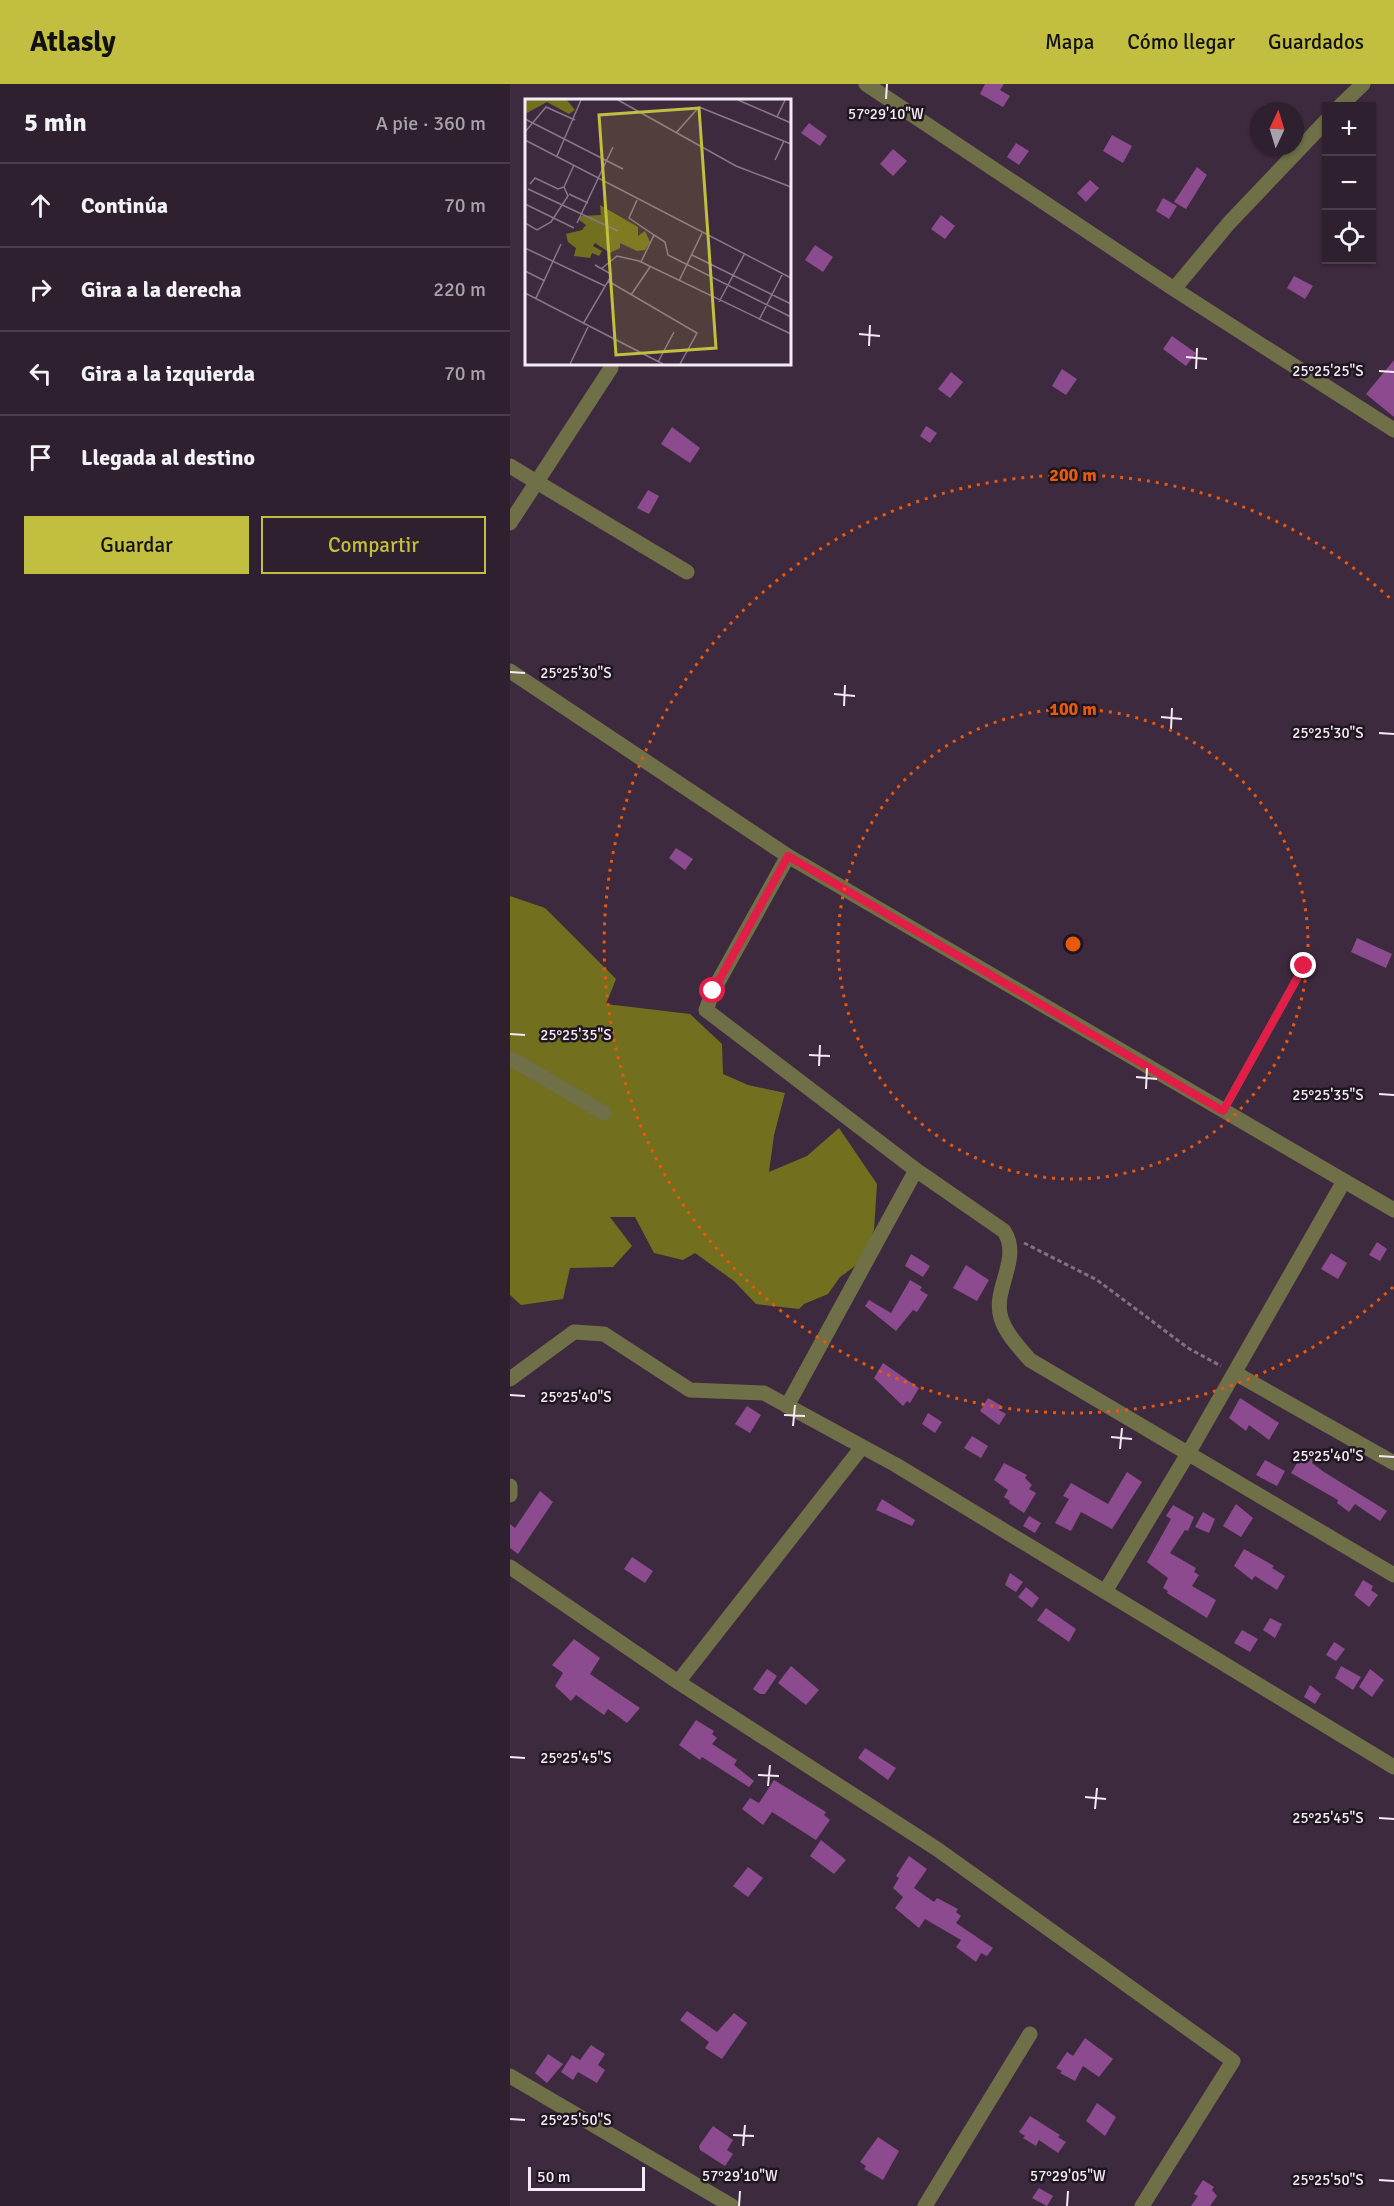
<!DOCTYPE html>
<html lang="es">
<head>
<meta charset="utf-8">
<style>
  :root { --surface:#2e202e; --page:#3a2d3a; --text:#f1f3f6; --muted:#a7a3aa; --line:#493e4a; --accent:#c1be40 }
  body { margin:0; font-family:Signika,sans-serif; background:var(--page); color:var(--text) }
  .controls { position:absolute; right:18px; top:18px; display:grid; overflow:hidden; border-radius:0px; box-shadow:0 2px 4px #0004 }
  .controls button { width:54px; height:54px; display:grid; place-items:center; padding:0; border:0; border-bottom:2px solid var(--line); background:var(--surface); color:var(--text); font:30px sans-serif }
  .compass { position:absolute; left:740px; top:18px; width:54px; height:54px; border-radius:50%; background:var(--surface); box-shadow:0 2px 4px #0004; rotate:4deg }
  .scale { position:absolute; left:18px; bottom:15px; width:117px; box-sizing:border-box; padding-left:6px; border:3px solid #f6eaf6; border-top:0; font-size:16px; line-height:21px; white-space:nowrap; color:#f6eaf6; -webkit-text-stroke:4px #1f171f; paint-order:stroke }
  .stop { position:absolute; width:18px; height:18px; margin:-14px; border:4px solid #e11d48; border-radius:50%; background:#fff }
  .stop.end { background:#e11d48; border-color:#fff; box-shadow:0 2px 6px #0008 }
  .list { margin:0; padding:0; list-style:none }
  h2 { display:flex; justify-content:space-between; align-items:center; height:78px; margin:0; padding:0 24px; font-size:26px }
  h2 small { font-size:20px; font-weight:400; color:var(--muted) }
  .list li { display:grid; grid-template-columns:39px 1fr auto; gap:18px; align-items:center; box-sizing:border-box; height:84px; padding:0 24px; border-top:2px solid var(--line) }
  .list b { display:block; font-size:22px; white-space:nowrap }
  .list em { font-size:20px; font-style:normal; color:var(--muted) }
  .actions { display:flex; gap:12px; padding:18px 24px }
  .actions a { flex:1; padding:14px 0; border:2px solid var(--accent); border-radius:0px; text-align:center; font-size:21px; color:var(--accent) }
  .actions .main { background:var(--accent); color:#111 }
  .icon { flex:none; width:33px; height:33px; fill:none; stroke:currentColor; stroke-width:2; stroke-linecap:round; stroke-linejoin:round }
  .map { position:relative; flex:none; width:884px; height:2122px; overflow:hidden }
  header { display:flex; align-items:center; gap:36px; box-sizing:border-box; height:84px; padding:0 30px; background:var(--accent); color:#111 }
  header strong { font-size:28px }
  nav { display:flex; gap:33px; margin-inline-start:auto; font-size:21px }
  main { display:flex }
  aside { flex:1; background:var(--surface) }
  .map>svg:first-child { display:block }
</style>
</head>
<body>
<header>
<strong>Atlasly</strong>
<nav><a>Mapa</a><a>Cómo llegar</a><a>Guardados</a></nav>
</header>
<main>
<aside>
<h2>5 min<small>A pie · 360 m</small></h2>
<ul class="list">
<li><svg class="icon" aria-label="ahead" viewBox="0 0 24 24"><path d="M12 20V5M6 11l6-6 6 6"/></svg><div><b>Continúa</b></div><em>70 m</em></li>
<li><svg class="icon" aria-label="right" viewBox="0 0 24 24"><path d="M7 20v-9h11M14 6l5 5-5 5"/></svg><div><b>Gira a la derecha</b></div><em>220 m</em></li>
<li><svg class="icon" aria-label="left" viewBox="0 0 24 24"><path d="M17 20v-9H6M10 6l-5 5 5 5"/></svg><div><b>Gira a la izquierda</b></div><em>70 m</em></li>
<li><svg class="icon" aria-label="arrive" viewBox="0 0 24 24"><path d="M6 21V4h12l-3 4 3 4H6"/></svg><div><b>Llegada al destino</b></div></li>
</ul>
<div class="actions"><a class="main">Guardar</a><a>Compartir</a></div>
</aside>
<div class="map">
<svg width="884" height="2122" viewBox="0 0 884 2122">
  <rect width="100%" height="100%" fill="#3e2a3e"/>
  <path fill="#72701e" d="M0,812l35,12 71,71 -10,25 84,10 32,30 1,30 25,11 37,8 -11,42 -5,37 38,-16 32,-28 38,56 -3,46 -12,31 -22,16 -12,17 -24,10 -5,5 -43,-5 -22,-23 -39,-28 -12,7 -29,-7 -19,-36h-25l22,29 -19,21 -43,1 -7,31 -42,6 -11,-10z"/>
  <path fill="#8c4b8f" d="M475,0h19l-4,6 10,6 -7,11 -23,-13z
    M299,39l18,13 -7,10 -19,-13z
    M602,51l20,11 -9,17 -20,-12z
    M506,59l13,8 -10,14 -12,-8z
    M383,65l14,12 -14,15 -13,-12z
    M687,83l10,8 -21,34 -12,-7z
    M580,96l9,8 -13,14 -9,-9z
    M653,114l14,8 -8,13 -13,-8z
    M431,131l14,11 -10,13 -14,-10z
    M305,161l18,12 -10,15 -18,-12z
    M784,192l19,10 -8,13 -18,-11z
    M662,252l24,17 -10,13 -23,-17z
    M884,276v57l-28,-23z
    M552,285l15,10 -11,16 -14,-9z
    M441,288l12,10 -13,16 -12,-9z
    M416,342l11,7 -7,10 -10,-7z
    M162,343l28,21 -10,15 -29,-19z
    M138,406l11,6 -10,18 -12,-6z
    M166,764l17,11 -8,11 -16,-12z
    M847,854l35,16 -6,14 -35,-16z
    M867,1158l10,7 -7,12 -11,-6z
    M821,1169l16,10 -9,16 -17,-10z
    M401,1170l19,12 -7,11 -18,-11z
    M456,1181l23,15 -12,21 -24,-13z
    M400,1196l12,7 -2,3 8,5 -11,17 -4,-2 -17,21 -31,-25 4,-6 22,13z
    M373,1279l36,25 -9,15 -3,-2 -4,5 -29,-28z
    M478,1314l14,8 -3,4 7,4 -7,11 -19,-14z
    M730,1314l39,25 -10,17 -20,-15 -3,6 -17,-13z
    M237,1322l14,9 -11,18 -15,-9z
    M418,1329l14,9 -7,11 -13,-9z
    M462,1352l16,10 -7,12 -17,-10z
    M793,1369l11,6 -2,4 12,9 63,39 -7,10 -25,-17 -6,8 -12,-9 1,-3 -47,-27z
    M755,1376l20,11 -8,15 -21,-11z
    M494,1379l23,12 -2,3 7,7 -3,4 7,4 -12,20 -15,-10 1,-2 -6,-4 4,-7 -14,-10z
    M617,1388l15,10 -30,47 -31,-17 -10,19 -16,-8 14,-24 -6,-3 8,-13 37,21z
    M30,1407l13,11 -35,52 -8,-6v-24l5,4z
    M372,1415l33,21 -3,6 -36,-16z
    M726,1420l17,14 -12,19 -18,-11z
    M663,1421l21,12 -6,14 -3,-1 -15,23 26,15 -2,4 5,3 -7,11 24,14 -9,18 -40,-25 1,-2 -5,-3 5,-10 -21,-16 24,-43 -5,-3z
    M693,1428l12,7 -6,14 -14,-6z
    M519,1432l12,7 -6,10 -12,-7z
    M734,1465l30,17 -2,2 13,8 -8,14 -22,-14 -3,4 -18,-14z
    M122,1473l21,14 -8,12 -21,-14z
    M500,1489l13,9 -7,10 -11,-7z
    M853,1496l10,6 -2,4 7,5 -9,12 -15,-12z
    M516,1503l13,11 -7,10 -14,-11z
    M536,1524l30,21 -7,13 -32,-22z
    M760,1534l12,6 -7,14 -12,-8z
    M732,1546l16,9 -8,13 -16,-9z
    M64,1555l26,19 -10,16 50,34 -13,15 -19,-14 -4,6 -28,-20 -5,6 -16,-15 8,-13 -11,-8z
    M824,1558l11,7 -9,12 -10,-6z
    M281,1582l28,24 -13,15 -28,-22z
    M831,1582l20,11 -8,13 -18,-12z
    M257,1585l10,7 -12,18h-5l-7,-5z
    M860,1585l14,11 -12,17 -13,-10z
    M800,1601l11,9 -6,10 -11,-7z
    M186,1636l18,11 -2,3 5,4 -5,6 25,16 -3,5 20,16 -5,6 -47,-30 -2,3 -21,-15z
    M355,1664l31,20 -8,12 -30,-22z
    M264,1696l52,32 -2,3 6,5 -14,20 -44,-28 -9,13 -21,-16 8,-11 9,5z
    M311,1756l25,20 -12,14 -24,-18z
    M399,1772l18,13 -13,19 20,14 3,-4 21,11 -2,3 5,4 -5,7 37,25 -6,8 -6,-3 -5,9 -20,-15 5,-7 -36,-21 -6,9 -24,-20 8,-11 -10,-9 6,-10 -3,-2z
    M238,1783l15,11 -15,19 -15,-11z
    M177,1927l30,21 17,-19 13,10 -25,36 -17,-11 4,-6 -29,-22z
    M575,1954l28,21 -14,18 -16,-11 -8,15 -15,-8 2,-2 -6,-3 11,-16 6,4z
    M81,1961l14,9 -7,11 7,5 -8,13 -19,-11 -5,8 -12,-8 11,-17 8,5z
    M38,1970l15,10 -16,19 -12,-10z
    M587,2019l19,14 -11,19 -19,-15z
    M520,2032l30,19 -2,2 8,5 -8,11 -19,-13 -3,6 -13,-8 2,-2 -6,-4z
    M203,2042l20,14 -6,10 6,4 -8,12 -25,-16 -1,-4z
    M368,2053l21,14 -16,29 -19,-11 2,-3 -6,-4z
    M693,2096l11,7 -2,3 5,6 -7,10h-19l7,-10 -4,-2z
    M529,2104l14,8 -6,10 -15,-8z"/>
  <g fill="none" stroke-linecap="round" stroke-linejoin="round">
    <path stroke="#827182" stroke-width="3" stroke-dasharray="4.5 3" stroke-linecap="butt" d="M514,1159l73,37 91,68 33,18"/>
    <path stroke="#6f6f48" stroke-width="8" d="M713,1027l81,-145"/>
    <path stroke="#6f6f48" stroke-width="15" d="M356,0l308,205 220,141
      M830,22l23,-22
      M664,205l55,-66 97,-102
      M0,382l177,106
      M0,439l101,-155
      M0,587l278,185 606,354
      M0,974l94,55
      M406,1086l88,61c18,28 -12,58 -3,87 5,16 18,29 29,42l364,215
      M725,1289l159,90
      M0,1295l64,-47 30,2 86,56 74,3 132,72 498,302
      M277,1322l129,-236 -210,-160 7,-19 75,-135
      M0,1402v9
      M0,1483l168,115 259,167 296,212 -91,145
      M596,1506l83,-138 155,-271
      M168,1598l184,-235
      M0,1992l222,130
      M415,2122l105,-172"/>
  </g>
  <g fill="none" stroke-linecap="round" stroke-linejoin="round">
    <path stroke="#e11d48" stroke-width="8" d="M203,907l75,-135 435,255 81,-145"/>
  </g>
  <path fill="none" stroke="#f6eaf6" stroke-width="2" d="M376,15l1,-15M349,250l21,2M359,262l1,-21M676,273l21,2M686,285l1,-21M869,287l15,1M0,588l15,1M324,610l21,2M334,622l1,-21M651,633l21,2M661,645l1,-21M869,649l15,1M0,950l15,1M299,971l21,1M309,982l1,-21M626,993l21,2M636,1005l1,-21M869,1010l15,1M0,1311l15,1M274,1331l21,1M283,1342l2,-21M601,1353l21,2M610,1365l2,-21M869,1372l15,1M0,1673l15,1M248,1691l21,1M258,1702l2,-21M575,1713l21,2M585,1725l2,-21M869,1734l15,1M0,2035l15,1M223,2051l21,1M233,2062l2,-21M869,2096l15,1M229,2122l1,-15M557,2122l1,-15"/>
  <g fill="none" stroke="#e8590c" stroke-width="3" stroke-dasharray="3 6">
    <circle cx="563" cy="860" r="235"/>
    <path d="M883 1203A469 469 0 1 1 883 517"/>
  </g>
  <g transform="translate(15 15)">
    <rect width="266" height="266" fill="#3e2a3e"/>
    <path d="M0,1h42l8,10 -6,4 -22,-12 -22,12zM75,106l38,22v9l7,-5 5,11 -5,8 -8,1 -17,-8v5l-10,5 -15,-10 -2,3 9,5 -3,5 -7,-3 -2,5 -16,-2 2,-8 -8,-6 -2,-8 16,-4 4,-5 -8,-6 3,-3 20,-1z" fill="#72701e"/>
    <path fill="none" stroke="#878" stroke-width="1.5" d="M93,1l118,66 55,21M213,1l53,23M252,18l8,-17M0,20l98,50M0,33l21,-25 29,13M151,34l23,-26 92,37M0,41l266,138M32,57l24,-56M250,61l9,-19M5,85l5,-6 23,11 6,-2M3,90l90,42M44,95l19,9M112,101l-8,18 25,17 -13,27M0,105l49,24M0,124l12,7 14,-8 17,-26 -4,-9 10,-22M52,124l36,-76M129,136l11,7 3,13 123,62M0,149l80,38M167,156l99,49M76,170l16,-13 22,5 152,73M0,172l20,10M83,182l89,52 -17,31M154,182l23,-48M0,194l138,71M106,196l19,-28M11,199l25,-54M194,203l26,-49M234,221l24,-47M58,225l27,-46 1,-4 -16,-9M133,263l16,-30M45,265l18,-37"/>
    <path fill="#c1be40" fill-opacity="0.15" stroke="#c1be40" stroke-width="3" d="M174,9l17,240 -100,7 -17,-240z"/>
    <rect width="266" height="266" fill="none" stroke="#f6eaf6" stroke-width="3"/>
  </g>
  <g font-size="15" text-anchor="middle" fill="#f6eaf6" stroke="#1f171f" stroke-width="5" stroke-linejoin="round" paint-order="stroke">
    <text x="376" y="35">57°29'10"W</text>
    <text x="818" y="292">25°25'25"S</text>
    <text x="66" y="594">25°25'30"S</text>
    <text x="818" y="654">25°25'30"S</text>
    <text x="66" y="956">25°25'35"S</text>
    <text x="818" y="1016">25°25'35"S</text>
    <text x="66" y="1318">25°25'40"S</text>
    <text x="818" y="1377">25°25'40"S</text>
    <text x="66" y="1679">25°25'45"S</text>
    <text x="818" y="1739">25°25'45"S</text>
    <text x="66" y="2041">25°25'50"S</text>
    <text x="230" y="2097">57°29'10"W</text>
    <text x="558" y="2097">57°29'05"W</text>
    <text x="818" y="2101">25°25'50"S</text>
  </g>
  <circle cx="563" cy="860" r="9" fill="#e8590c" stroke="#1f171f" stroke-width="3"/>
  <g font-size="18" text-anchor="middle" font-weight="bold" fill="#e8590c" stroke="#1f171f" stroke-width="5" stroke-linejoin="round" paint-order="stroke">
    <text x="563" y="397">200 m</text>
    <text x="563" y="631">100 m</text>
  </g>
</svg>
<div class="controls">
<button>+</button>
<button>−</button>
<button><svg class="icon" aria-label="locate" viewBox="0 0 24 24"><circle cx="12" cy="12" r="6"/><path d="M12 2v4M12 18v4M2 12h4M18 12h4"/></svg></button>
</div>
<svg class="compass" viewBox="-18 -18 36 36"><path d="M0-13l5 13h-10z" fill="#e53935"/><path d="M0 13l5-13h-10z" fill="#a7a3aa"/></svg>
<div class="scale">50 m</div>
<div class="stop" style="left:203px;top:907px"></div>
<div class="stop end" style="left:794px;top:882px"></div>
</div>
</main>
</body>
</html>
